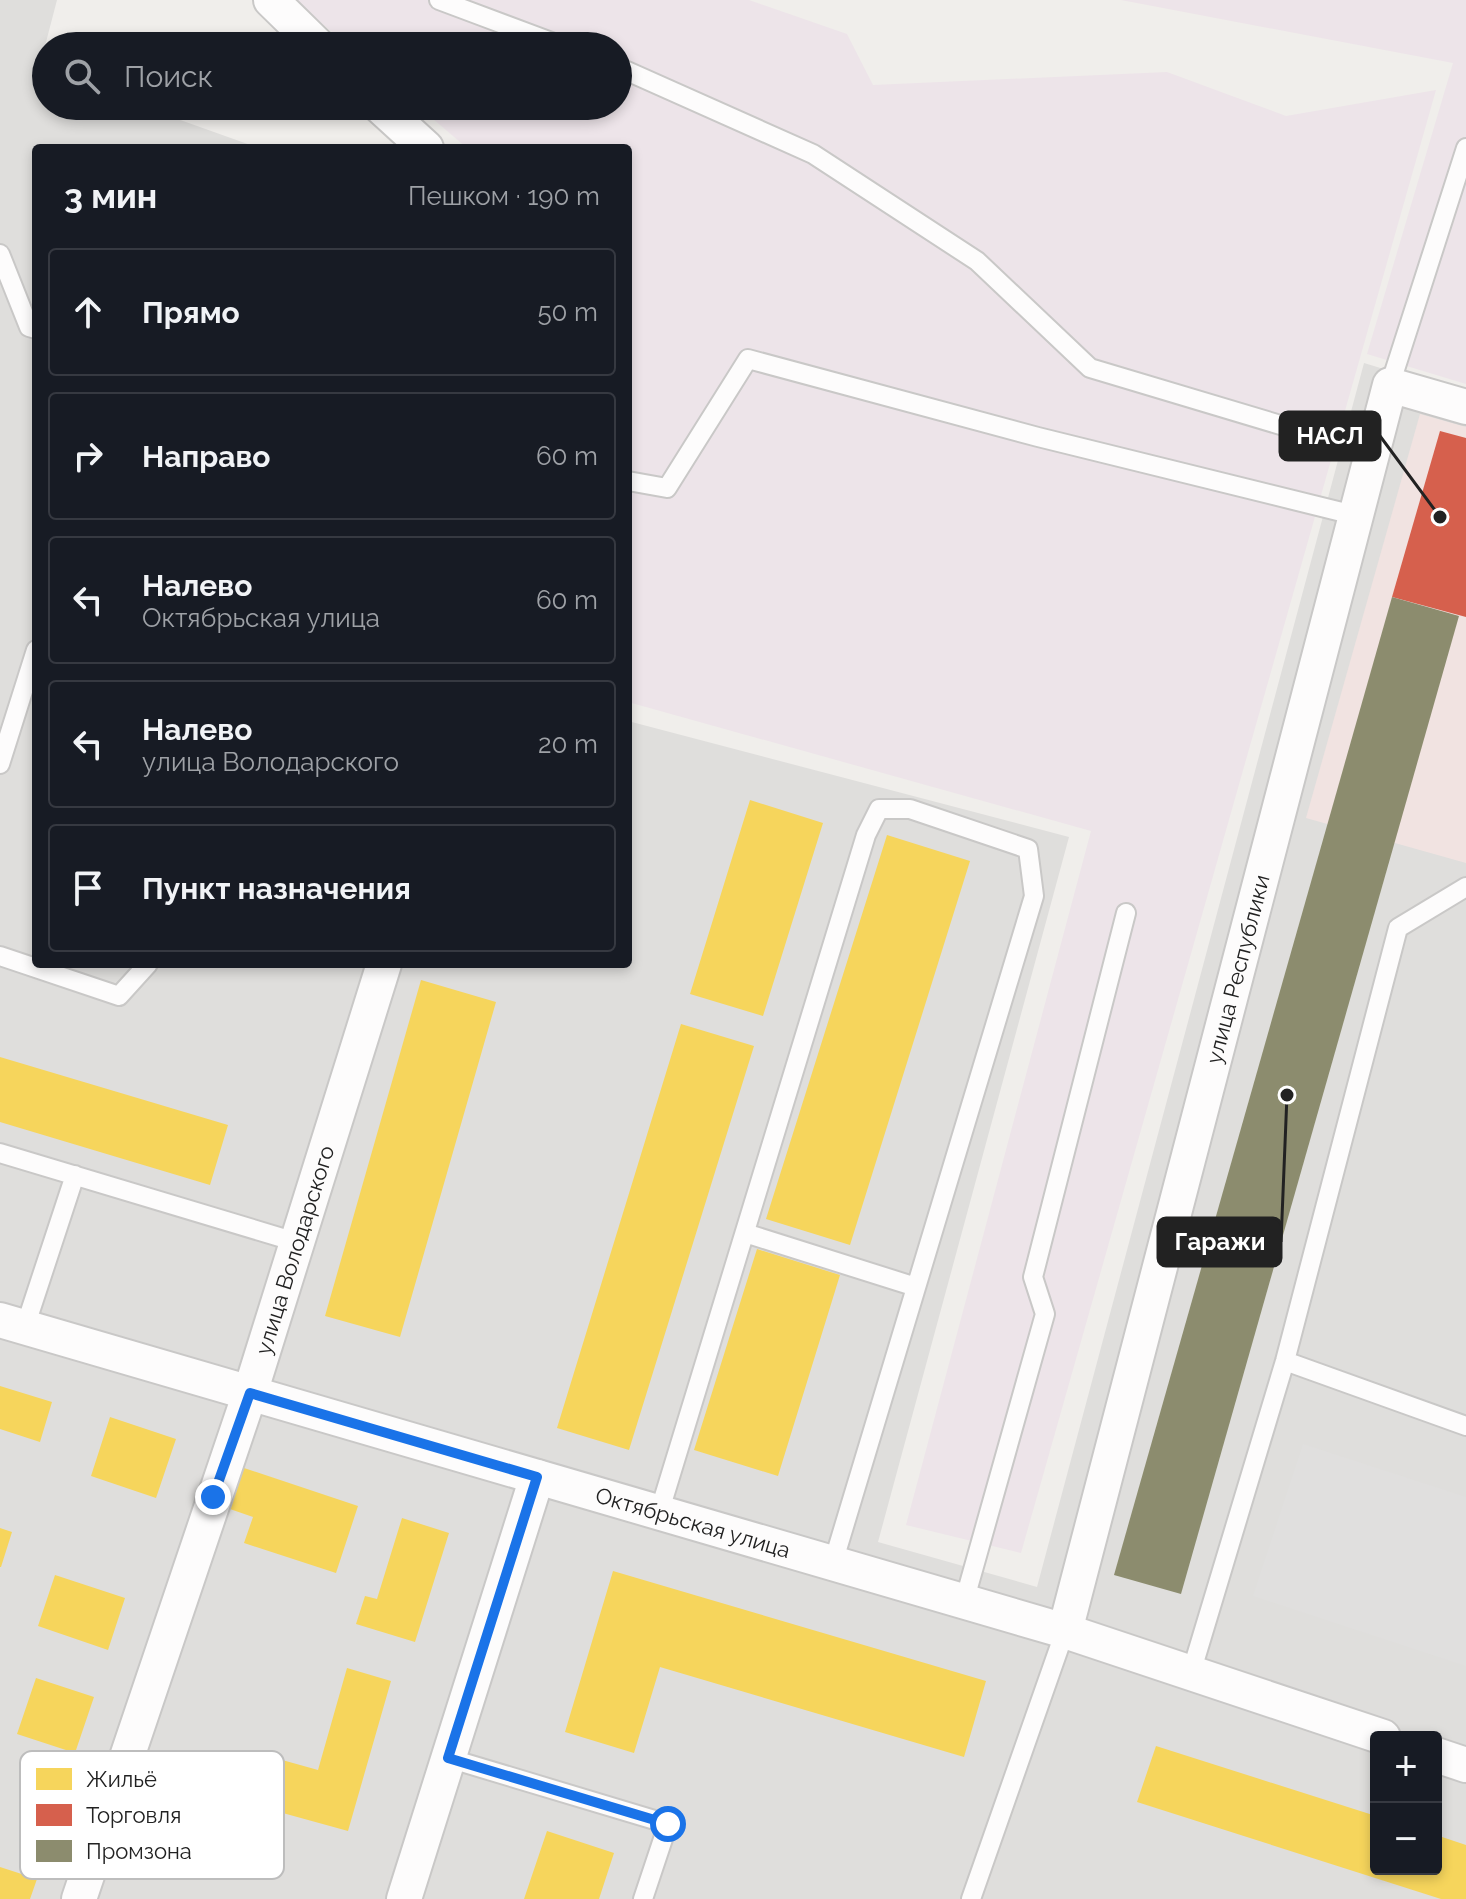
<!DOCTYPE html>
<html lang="ru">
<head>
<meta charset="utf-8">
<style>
  :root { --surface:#171b24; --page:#20242c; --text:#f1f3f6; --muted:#9ea1a6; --line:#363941 }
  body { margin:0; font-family:Raleway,sans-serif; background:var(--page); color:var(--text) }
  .controls { position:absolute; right:24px; bottom:24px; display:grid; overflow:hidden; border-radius:8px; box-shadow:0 4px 12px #0003 }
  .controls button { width:72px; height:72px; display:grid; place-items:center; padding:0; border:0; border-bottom:2px solid var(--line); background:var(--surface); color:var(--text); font:40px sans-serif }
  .stop { position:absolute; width:24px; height:24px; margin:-18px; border:6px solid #1a73e8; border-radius:50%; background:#fff }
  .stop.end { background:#1a73e8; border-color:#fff; box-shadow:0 2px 8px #0008 }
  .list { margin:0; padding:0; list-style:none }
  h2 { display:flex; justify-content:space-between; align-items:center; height:104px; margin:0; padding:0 32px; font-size:34px }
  h2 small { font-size:26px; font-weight:400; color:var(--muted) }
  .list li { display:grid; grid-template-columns:52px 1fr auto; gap:24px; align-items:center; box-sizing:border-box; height:128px; margin:0 16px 16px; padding:0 16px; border:2px solid var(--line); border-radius:8px }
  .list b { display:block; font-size:30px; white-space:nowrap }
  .list p { margin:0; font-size:26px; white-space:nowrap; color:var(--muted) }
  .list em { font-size:26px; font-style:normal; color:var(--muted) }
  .icon { flex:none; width:44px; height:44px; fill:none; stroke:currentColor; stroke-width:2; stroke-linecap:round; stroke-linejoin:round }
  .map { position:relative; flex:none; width:1466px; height:1899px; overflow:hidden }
  .search { position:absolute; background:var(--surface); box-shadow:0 4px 12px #0003; left:32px; top:32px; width:600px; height:88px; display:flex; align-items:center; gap:20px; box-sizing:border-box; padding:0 28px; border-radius:44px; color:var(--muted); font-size:30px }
  .panel { position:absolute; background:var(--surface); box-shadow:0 4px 12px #0003; left:32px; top:144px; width:600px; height:824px; border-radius:8px }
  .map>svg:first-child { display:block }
</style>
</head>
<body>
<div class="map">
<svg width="1466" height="1899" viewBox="0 0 1466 1899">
  <rect width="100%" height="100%" fill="#f0eeeb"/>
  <path fill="#dfdedc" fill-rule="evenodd" d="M0,0h57l-18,69 7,3v34h95l118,42h-223v816h592v-243l441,116 -191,705 159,45 327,-1224 102,31v1505h-1466zM1376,1737h60v132h-60z"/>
  <path fill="#f1e3e1" d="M1420,414l46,13v436l-160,-45z"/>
  <path fill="#ede4e9" d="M295,0h454l98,34 26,51 294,-13 119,44 150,-26 -415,1463 -115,-28 185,-694 -463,-129v-554h-161l-49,-42h200v-60h-270z
    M1121,0h345v384l-99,-30 86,-291z"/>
  <path fill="#e0dfde" d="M1303,1444l163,53v169l-213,-70z"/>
  <path fill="#f6d55c" d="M750,800l73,23 -60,193 -73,-22z
    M887,835l83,26 -120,384 -84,-26z
    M421,980l75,22 -96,335 -75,-21z
    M681,1024l73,22 -125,404 -72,-22z
    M0,1057l228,68 -18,60 -210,-63z
    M757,1249l83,26 -62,201 -84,-26z
    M0,1386l52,16 -12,40 -40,-13z
    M110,1417l66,22 -20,59 -65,-22z
    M241,1467l117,39 -22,67 -92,-30 9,-26 -26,-9z
    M402,1518l47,15 -34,109 -59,-18 9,-28 12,3z
    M0,1528l12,4 -11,35h-1z
    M613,1571l373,110 -22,76 -304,-90 -26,86 -69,-21z
    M55,1575l70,23 -17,52 -70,-24z
    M347,1668l44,13 -43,150 -87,-24 14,-49 43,12z
    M36,1678l58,19 -19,56 -58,-19z
    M1156,1746l220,70v53h60v-34l30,10v54h-25l-304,-97z
    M547,1831l67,22 -15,46h-75z
    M0,1867l37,12 -7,20h-30z"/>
  <path fill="#d6604d" d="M1440,431l26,7v179l-74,-20z"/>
  <path fill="#8c8c6e" d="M1392,597l67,19 -278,978 -67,-19z"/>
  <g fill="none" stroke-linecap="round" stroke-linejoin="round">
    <defs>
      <path id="service" d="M439,0l123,46
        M618,67l195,87 164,107 113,107 284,85
        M0,254l29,73 7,2
        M1390,385l76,-237
        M628,481l39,7 81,-129 290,78 320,79
        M0,764l36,-114
        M0,956l119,40 29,-32
        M0,1153l296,89
        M745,1233l171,54
        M25,1327l50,-152
        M1285,1361l181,65
        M659,1513l207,-678 13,-26h31l118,40 6,47 -201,667
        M964,1602l81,-288 -12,-37 93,-364
        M1191,1673l94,-312 113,-433 68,-41
        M448,1758l220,66 -25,75
        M971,1899l94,-268"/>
      <g id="minor">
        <path d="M271,0l47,46"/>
        <path d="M380,106l46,42"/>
        <path id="s1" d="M0,1320l1065,311 318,106"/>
        <path id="s2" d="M1065,1631l325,-1246 76,22"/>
        <path d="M1436,1755l30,10"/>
        <path id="s3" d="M79,1899l171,-506 134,-429"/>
        <path d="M404,1899l133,-422"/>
      </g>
    </defs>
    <use href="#service" stroke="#c9c8c7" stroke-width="22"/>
    <use href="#minor" stroke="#c9c8c7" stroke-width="38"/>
    <use href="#service" stroke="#fdfcfc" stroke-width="18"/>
    <use href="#minor" stroke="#fdfcfc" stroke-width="34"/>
  </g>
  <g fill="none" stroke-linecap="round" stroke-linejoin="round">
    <path stroke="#1a73e8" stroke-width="10" d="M213,1497l37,-104 287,84 -89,281 220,66"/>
  </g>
  <g text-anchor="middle" stroke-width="8" stroke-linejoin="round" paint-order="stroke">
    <g font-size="22" fill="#222" stroke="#fff">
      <text dy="8" stroke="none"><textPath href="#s2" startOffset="684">улица Республики</textPath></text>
      <text dy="8" stroke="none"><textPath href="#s3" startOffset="684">улица Володарского</textPath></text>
      <text dy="8" stroke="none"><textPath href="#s1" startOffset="722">Октябрьская улица</textPath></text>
    </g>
  </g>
  <rect x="20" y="1751" width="264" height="128" rx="12" fill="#fff" stroke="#bdbdbd" stroke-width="2"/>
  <rect x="36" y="1768" width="36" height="22" fill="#f6d55c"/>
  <rect x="36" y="1804" width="36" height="22" fill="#d6604d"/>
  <rect x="36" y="1840" width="36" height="22" fill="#8c8c6e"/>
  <g font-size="22" fill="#222">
    <text x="86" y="1787">Жильё</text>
    <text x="86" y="1823">Торговля</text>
    <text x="86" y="1859">Промзона</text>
  </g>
  <path fill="none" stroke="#222" stroke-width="3" d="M1440 517L1380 436M1287 1095L1281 1242"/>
  <g fill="#222" stroke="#fff" stroke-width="3">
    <circle cx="1440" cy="517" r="8"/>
    <circle cx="1287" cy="1095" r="8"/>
  </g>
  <g fill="#222" stroke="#222" stroke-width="3">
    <rect x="1280" y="412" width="100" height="48" rx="8"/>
    <rect x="1158" y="1218" width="123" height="48" rx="8"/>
  </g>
  <g font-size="24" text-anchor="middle" font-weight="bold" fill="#fff">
    <text x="1330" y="444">НАСЛ</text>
    <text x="1220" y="1250">Гаражи</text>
  </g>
</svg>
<div class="controls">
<button>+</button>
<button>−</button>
</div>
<div class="stop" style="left:668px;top:1824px"></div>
<div class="stop end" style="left:213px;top:1497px"></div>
<div class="search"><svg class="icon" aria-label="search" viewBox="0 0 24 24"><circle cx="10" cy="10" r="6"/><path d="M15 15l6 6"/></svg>Поиск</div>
<section class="panel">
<h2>3 мин<small>Пешком · 190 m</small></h2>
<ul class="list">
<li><svg class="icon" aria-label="ahead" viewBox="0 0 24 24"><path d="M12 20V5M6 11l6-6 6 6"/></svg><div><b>Прямо</b></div><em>50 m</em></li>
<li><svg class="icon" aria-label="right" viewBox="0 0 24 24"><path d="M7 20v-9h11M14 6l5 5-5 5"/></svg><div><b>Направо</b></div><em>60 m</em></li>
<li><svg class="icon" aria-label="left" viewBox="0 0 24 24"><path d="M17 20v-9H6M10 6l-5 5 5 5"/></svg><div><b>Налево</b><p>Октябрьская улица</p></div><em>60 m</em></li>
<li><svg class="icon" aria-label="left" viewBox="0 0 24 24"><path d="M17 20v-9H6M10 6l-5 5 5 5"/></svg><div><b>Налево</b><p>улица Володарского</p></div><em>20 m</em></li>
<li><svg class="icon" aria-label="arrive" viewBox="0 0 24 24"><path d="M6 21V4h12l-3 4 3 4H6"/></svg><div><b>Пункт назначения</b></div></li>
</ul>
</section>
</div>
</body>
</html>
